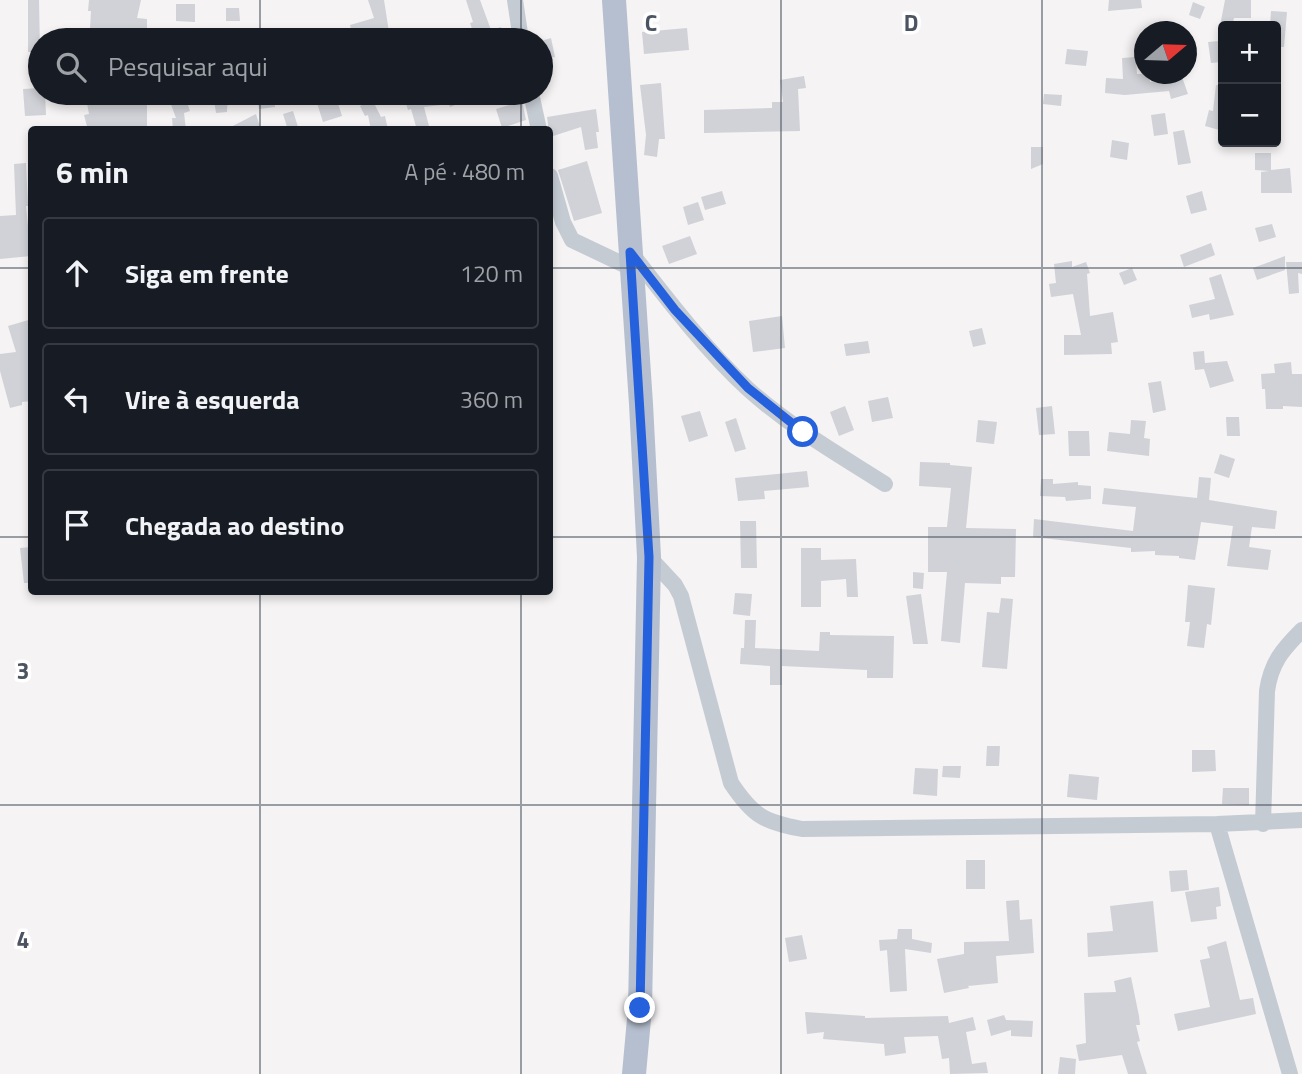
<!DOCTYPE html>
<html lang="pt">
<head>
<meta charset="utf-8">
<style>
  :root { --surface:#171b24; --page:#20242c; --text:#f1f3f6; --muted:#9ea1a6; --line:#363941 }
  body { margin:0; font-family:"Titillium Web",sans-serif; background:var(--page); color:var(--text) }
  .controls { position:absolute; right:21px; top:21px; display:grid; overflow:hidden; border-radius:7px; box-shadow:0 4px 10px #0003 }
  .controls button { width:63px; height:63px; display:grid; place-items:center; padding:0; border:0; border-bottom:2px solid var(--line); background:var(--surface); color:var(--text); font:35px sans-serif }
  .compass { position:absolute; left:1134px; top:21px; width:63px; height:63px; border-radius:50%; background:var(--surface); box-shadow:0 4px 10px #0003; rotate:71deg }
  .stop { position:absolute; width:21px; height:21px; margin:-16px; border:5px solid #2561dd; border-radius:50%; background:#fff }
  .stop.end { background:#2561dd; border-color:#fff; box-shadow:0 2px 7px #0008 }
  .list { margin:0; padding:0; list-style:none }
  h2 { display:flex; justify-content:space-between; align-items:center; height:91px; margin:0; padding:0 28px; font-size:30px }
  h2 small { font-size:23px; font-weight:400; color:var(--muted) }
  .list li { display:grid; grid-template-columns:46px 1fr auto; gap:21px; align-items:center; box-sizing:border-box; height:112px; margin:0 14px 14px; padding:0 14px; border:2px solid var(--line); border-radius:7px }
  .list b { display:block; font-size:26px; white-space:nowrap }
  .list em { font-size:23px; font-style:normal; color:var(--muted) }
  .icon { flex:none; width:38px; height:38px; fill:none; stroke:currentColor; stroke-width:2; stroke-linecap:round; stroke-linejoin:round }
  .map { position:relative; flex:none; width:1302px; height:1074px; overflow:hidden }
  .search { position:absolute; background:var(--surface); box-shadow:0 4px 10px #0003; left:28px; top:28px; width:525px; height:77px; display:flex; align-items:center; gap:18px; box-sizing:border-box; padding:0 24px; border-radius:38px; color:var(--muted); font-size:26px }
  .panel { position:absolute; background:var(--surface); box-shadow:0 4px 10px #0003; left:28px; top:126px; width:525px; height:469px; border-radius:7px }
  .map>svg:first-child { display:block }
</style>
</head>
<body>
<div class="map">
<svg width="1302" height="1074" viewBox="0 0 1302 1074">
  <rect width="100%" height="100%" fill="#f5f3f3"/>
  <path fill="#d0d2d7" d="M28,0h11l1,52h-12z
    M89,0h52l-4,18 10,1v15l-13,-2 -1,8h-31v-10l-12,-1 1,-18h-3z
    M368,0h16l5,32 -15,3 -1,-3 -20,5 -3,-12 24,-7z
    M466,0h14l11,30 10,-3 4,13h-38v-3l7,-2 -4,-12 3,-1z
    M1109,0h32l1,8 -34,3z
    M1225,0h26v18h-17l-2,8h-12z
    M1193,2l12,5 -5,12 -11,-4z
    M176,4h19v18l-19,-1z
    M226,8h13l1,13h-14z
    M1271,11l16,1 -3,35h-8v-21h-6z
    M687,28l2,22 -45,4 -2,-22z
    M551,38l4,19 -10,2 -4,-18z
    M1219,41l2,21 -10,1 -3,-21z
    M1067,49l21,2 -2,15 -21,-2z
    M1136,57l1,17h12l1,8 31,-8 7,20 -17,5 -2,-8 -44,4 -20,-2 1,-15 17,1 -1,-21z
    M804,76l2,12 -8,1 2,42 -96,2v-23l68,-2v-6h11l-3,-22z
    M661,83l4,56h-6l-2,18 -13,-2 2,-20 -6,-50z
    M1216,85l7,1v45l-18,-5 4,-16 4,1z
    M40,88v5h5l1,22 -21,1 -2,-27z
    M85,93h18l2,6 21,-1v6h21v26h-59l-4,-15 5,-1z
    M213,93h15l-1,19 -11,1z
    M273,93l2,14 -16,2 -2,-14z
    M363,93h6l12,24 4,-1 3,14h-17l-3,-15 -3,1 -5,-10 5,-3z
    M403,93h23v2l57,-1 -33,13 -1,-3 -25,3 6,23h-13l-6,-21 -3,1z
    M184,94l6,17 -6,2 2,17h-13l-1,-12h4l-7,-19z
    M335,94l7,22 -19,6 -7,-22z
    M1044,94l18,1 -1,11 -18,-2z
    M522,101l4,19 -24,8 -6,-19z
    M596,109l3,23h-3l2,16 -13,2 -4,-23 -31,10 -3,-20z
    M293,111l5,16 -10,3 -5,-16z
    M1165,113l3,21 -14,2 -3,-21z
    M256,114l5,16h-36z
    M1184,130l7,33 -13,2 -5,-33z
    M1112,140l17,3 -2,17 -17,-3z
    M1031,147h12v17l-12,5z
    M1255,153h16v17l19,-2 2,25h-31v-21l8,-1 -14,-1z
    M587,161l15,52 -28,8 -16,-51z
    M26,163l2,43h-2l5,50 -31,3v-43l16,-1 -2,-51z
    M722,191l4,13 -21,6 -4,-13z
    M1202,191l5,19 -16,4 -5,-18z
    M698,202l6,18 -16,5 -5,-18z
    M1272,224l4,13 -17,5 -4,-14z
    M690,236l7,18 -28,10 -7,-18z
    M1211,243l4,12 -31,12 -4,-12z
    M1285,256v14l-28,10 -4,-12z
    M1072,261v6l14,-5 4,11 -3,1 3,42 23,-4 5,30 -7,1 1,11 -48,1v-20h17l-8,-41 -22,3 -2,-13 7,-1 -2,-19z
    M1286,262h16v12l-4,-1 1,20 -10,1z
    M1132,268l5,12 -13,5 -5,-12z
    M1221,274l13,41 -24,5 -1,-6 -17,4 -3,-13 26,-6 -6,-21z
    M782,316l3,32 -32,4 -4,-31z
    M32,319v82l-10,1v3l-12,3 -10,-37v-17l16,-2 -8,-26z
    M982,328l4,16 -13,3 -4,-16z
    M868,341l2,12 -24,3 -2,-12z
    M1204,351l1,12 22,-2 7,20 -24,7 -6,-19 -9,1 -2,-18z
    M1291,362l1,12h10v33l-19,-1v3h-17l-1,-20h-3l-1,-15 14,-1 -1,-9z
    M1161,381l5,29 -13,3 -5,-30z
    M888,397l5,21 -21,4 -4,-21z
    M845,406l9,24 -15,6 -9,-24z
    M1052,406l3,28 -16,1 -3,-27z
    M700,411l8,25 -19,6 -8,-26z
    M1226,417h13l1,19h-13z
    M736,418l10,31 -11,3 -10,-30z
    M978,420l19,2 -3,22 -18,-2z
    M1131,420l15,1 -2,17 6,1 -1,17 -42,-5 2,-19 21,2z
    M1068,431h21l1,25h-21z
    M1220,454l15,5 -6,19 -15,-5z
    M920,462l30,1v2l22,2 -6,61 50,1 -1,48h-14v7l-36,-1 -5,60 -19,-2 6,-69h-19v-45h19l4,-39 -32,-2z
    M807,471l2,16 -45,4 1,8 -27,2 -3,-23z
    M1199,477l12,1 -2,22 68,11 -2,18 -23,-2 -3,20 22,3 -3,20 -41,-4 6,-40 -32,-4 -6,38 -16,-2v-2l-24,-1v-4l-24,1v-4l-98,-11 1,-18 99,12 3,-24 -34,-3 2,-16 93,10z
    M1041,479h12v5l25,-2v3l13,1v13l-25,2 -1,-4 -25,-1z
    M740,521h16l1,47h-16z
    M32,547v36h-8l-4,-35z
    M801,548h20v12l35,-1 2,38h-11l-1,-18 -25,2v26h-20z
    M913,572l11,1 -1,16 -10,-1z
    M1188,585l27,3 -4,37 -4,-1 -3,24 -17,-2 3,-24h-5z
    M735,593l17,1 -2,22 -17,-2z
    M921,594l7,50h-15l-7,-48z
    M1001,598l12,1 -6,70 -25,-2 5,-55 12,1z
    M745,620h11l-1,28 64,3 1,-19h10v3l64,1 -1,42h-26v-8l-85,-4v19h-12v-19l-30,-2 1,-16h3z
    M987,746h13l-1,20h-13z
    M1192,750h23l1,21 -24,1z
    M943,766h18l-1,12 -18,-1z
    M915,768l23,1 -1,27 -24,-2z
    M1069,774l30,3 -2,23 -30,-3z
    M1223,788h26v17l-27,-1z
    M966,860h19v29h-19z
    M1187,870l2,20 -18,2 -2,-21z
    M1219,887l2,19 -5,1 1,12 -26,3 -6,-30z
    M1019,900l1,20 12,-1 2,34 -38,3 2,27 -30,3 1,2 -25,5 -7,-34 27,-5v-12l45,-1 -3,-40z
    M1153,901l5,51 -70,5 -1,-24 26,-2 -3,-25z
    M898,929h14v10l20,4 -1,10 -26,-4 2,42 -17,1 -3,-42 -7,1 -1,-11 18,-1z
    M802,935l5,24 -18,3 -4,-24z
    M1226,941l14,59 13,-2 3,16 -78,17 -4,-17 36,-7 -10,-47 10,-2 -3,-11z
    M1131,977l8,39 1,9h-4l4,16 -3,1 10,32h-19l-6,-19 -43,6 -3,-16 10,-2 -2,-50 32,-1 -2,-11z
    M805,1012l60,4v2l83,-2 1,7 24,-6 3,13 -10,2 6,32 14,-2 2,11 -38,1 -1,-16 -7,1 -4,-23 -34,1 2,16 -21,3 -1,-12 -61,-5 1,-7 -17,2z
    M1004,1015l2,5 27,1 -1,16 -21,-1v-6l-20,6 -4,-16z
    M1060,1057l16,2 -1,15h-17z"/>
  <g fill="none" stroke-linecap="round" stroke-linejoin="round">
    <path stroke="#c5cbd3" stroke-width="16" d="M515,0l6,40
      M531,93l8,37
      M550,176l13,46 9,18 59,28
      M632,254c35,45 74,96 116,135 41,37 90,65 137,95
      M649,557l26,28 6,11 50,187c22,33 33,39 71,46l415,-5 85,-4
      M1217,824l73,250
      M1263,824l4,-133c4,-28 15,-41 35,-61"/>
    <path stroke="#b5bfcf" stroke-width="24" d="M614,0l27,404 8,153 -9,451 -6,66"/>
  </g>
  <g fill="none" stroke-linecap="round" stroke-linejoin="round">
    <path stroke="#2561dd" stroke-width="9" d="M640,1008l9,-451 -19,-305 45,58 73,78 55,44"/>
  </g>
  <path fill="none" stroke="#4b5460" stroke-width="2" stroke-opacity="0.55" d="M260,0v40M521,0v40M781,0v1074M1042,0v1074M260,93v37M521,93v37M0,268h32M550,268h752M0,537h32M550,537h752M260,592v482M521,592v482M0,805h1302"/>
  <g font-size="23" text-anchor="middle" font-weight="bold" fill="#4b5460" stroke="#fff" stroke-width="7" stroke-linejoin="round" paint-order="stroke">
    <text x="651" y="31">C</text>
    <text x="911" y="31">D</text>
    <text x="23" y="679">3</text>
    <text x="23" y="948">4</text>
  </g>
</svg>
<div class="controls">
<button>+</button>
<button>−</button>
</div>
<svg class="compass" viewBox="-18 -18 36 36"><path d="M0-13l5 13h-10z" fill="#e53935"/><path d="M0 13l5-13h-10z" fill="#9ea1a6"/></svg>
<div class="stop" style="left:803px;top:432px"></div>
<div class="stop end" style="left:640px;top:1008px"></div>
<div class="search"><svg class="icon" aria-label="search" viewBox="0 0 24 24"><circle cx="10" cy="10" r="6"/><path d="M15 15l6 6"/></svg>Pesquisar aqui</div>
<section class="panel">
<h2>6 min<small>A pé · 480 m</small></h2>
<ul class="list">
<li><svg class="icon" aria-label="ahead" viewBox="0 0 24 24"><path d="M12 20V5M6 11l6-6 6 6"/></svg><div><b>Siga em frente</b></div><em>120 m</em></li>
<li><svg class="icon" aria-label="left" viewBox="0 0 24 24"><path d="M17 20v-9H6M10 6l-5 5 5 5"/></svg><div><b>Vire à esquerda</b></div><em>360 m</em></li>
<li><svg class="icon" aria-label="arrive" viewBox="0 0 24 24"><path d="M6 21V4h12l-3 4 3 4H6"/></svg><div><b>Chegada ao destino</b></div></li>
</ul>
</section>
</div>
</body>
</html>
